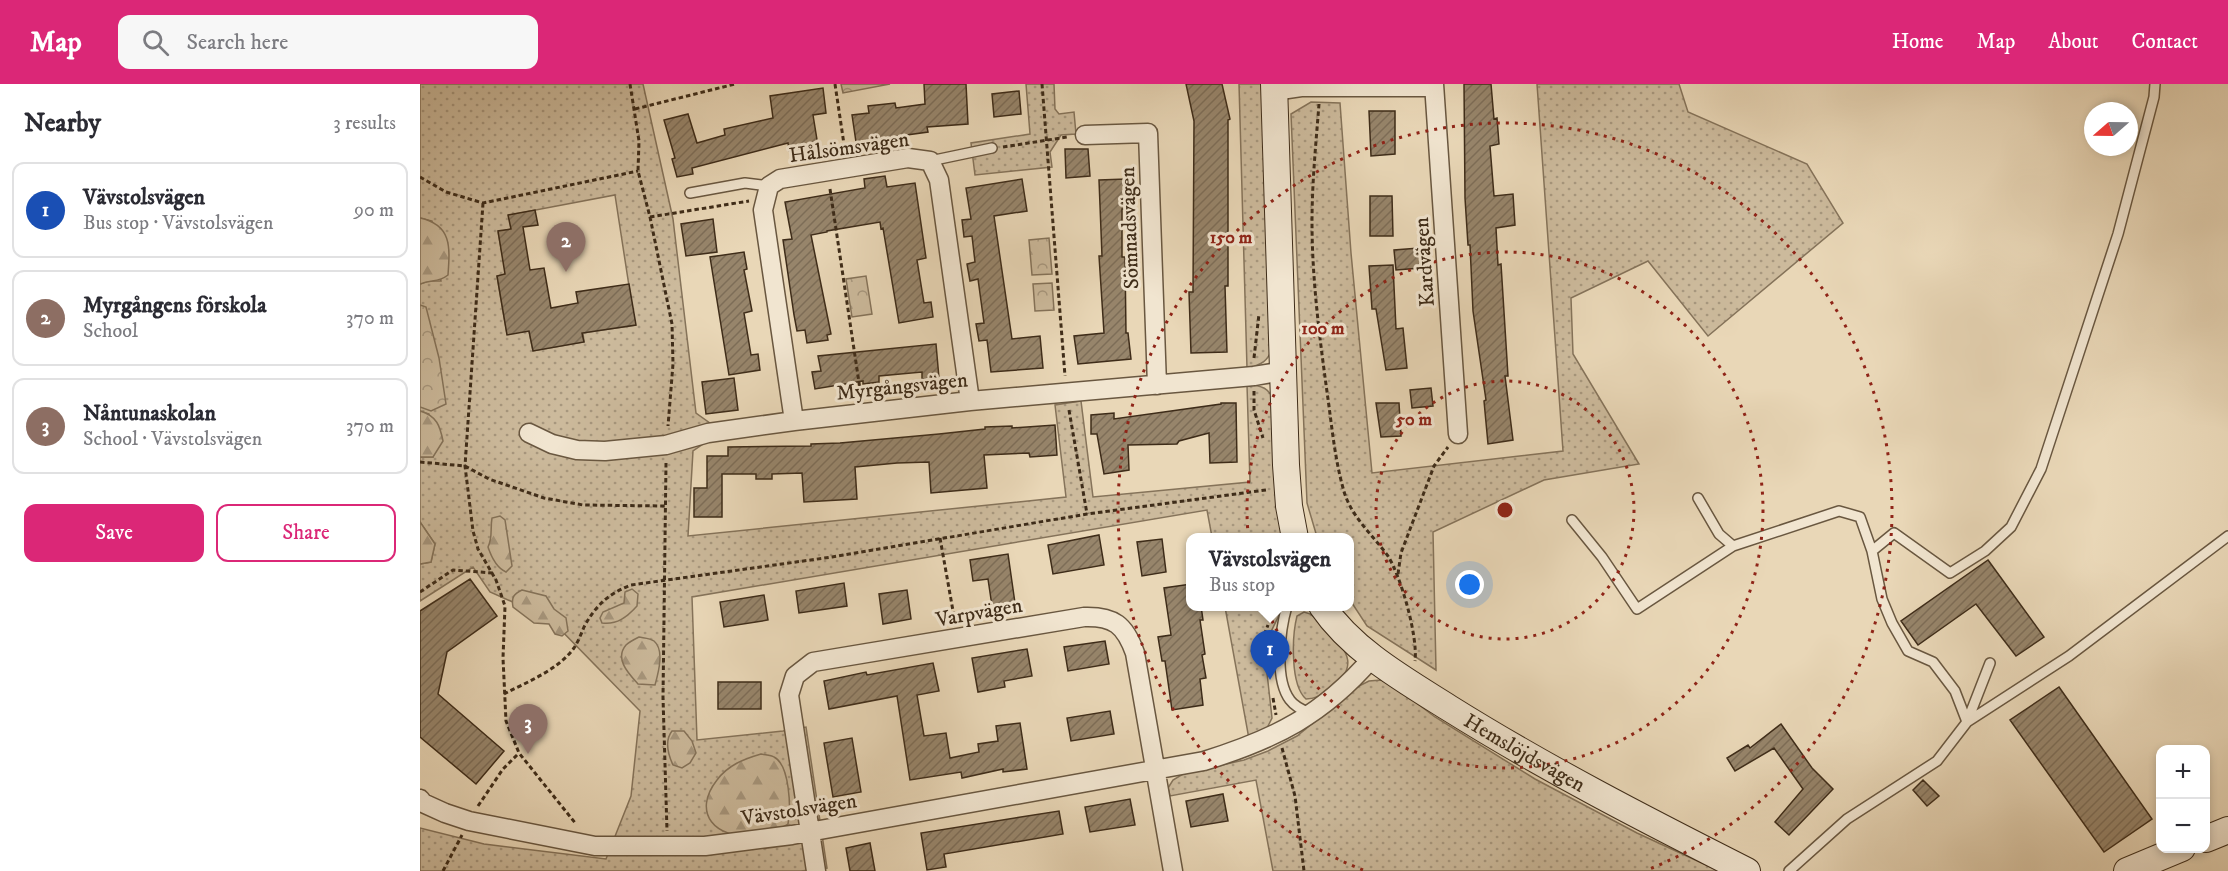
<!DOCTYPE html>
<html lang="en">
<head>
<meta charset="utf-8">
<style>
  :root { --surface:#fff; --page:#f7f7f7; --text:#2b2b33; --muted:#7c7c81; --line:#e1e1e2; --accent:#db2777 }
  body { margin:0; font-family:"IM FELL DW Pica",serif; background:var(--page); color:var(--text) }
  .controls { position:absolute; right:18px; bottom:18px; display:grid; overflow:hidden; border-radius:12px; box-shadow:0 3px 9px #0003 }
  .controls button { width:54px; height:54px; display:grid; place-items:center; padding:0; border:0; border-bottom:2px solid var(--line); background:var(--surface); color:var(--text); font:30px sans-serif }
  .compass { position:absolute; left:1664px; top:18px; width:54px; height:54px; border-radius:50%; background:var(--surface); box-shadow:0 3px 9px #0003; rotate:250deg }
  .you { position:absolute; left:1050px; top:501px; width:21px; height:21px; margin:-15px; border:4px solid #fff; border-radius:50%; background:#1a73e8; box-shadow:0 0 0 9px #1a73e833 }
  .badge { display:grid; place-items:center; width:39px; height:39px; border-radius:50%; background:var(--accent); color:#fff; font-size:20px; font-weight:700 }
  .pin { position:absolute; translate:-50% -50px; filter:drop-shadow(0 2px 3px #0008) }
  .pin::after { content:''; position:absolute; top:32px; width:21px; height:18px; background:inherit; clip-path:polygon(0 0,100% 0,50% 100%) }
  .popup { position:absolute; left:766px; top:449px; width:168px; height:78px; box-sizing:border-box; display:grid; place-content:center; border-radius:12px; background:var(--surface); filter:drop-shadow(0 2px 4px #0005); font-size:20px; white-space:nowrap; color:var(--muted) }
  .popup b { font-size:22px; color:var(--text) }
  .popup::after { content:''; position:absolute; left:50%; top:100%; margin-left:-12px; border:12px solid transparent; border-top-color:var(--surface) }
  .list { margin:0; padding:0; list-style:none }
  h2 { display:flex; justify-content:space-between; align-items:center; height:78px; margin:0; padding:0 24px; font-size:26px }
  h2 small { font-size:20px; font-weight:400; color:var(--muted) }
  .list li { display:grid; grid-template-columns:39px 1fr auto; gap:18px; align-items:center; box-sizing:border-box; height:96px; margin:0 12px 12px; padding:0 12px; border:2px solid var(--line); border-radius:12px }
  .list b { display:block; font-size:22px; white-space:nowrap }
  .list p { margin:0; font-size:20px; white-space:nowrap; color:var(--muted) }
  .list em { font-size:20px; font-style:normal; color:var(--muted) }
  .actions { display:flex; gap:12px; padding:18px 24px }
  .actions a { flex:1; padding:14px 0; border:2px solid var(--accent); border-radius:12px; text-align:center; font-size:21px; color:var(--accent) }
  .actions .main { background:var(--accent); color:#fff }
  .icon { flex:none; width:33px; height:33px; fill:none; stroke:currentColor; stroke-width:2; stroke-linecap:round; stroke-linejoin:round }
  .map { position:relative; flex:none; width:1808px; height:787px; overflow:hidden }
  header { display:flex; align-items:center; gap:36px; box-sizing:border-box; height:84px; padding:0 30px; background:var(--accent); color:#fff }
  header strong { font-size:28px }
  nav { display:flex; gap:33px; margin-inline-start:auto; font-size:21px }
  .search { width:420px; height:54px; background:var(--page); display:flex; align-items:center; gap:15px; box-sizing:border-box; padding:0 21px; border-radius:12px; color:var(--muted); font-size:22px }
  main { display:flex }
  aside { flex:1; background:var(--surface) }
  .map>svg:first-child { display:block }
</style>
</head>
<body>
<header>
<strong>Map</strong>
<div class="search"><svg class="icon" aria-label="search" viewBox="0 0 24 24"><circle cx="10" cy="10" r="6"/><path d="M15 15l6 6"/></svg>Search here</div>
<nav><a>Home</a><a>Map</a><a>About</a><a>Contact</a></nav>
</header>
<main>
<aside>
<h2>Nearby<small>3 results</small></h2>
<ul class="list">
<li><span class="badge" style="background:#1a4fb4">1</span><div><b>Vävstolsvägen</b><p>Bus stop · Vävstolsvägen</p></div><em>90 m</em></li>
<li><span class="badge" style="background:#8d6e63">2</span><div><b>Myrgångens förskola</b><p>School</p></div><em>370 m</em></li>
<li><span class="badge" style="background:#8d6e63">3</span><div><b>Nåntunaskolan</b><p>School · Vävstolsvägen</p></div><em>370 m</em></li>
</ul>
<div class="actions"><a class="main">Save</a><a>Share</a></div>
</aside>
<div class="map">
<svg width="1808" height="787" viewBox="0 0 1808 787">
  <defs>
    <pattern id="grass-dots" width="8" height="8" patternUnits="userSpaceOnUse" patternTransform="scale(1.5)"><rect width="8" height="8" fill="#ccba9c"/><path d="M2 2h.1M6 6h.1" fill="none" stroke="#a7977e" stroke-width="1.8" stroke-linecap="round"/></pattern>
    <pattern id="forest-firs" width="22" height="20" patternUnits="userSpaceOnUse" patternTransform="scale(1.5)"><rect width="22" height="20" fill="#ccba9c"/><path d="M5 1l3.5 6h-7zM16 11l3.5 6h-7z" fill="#a7977e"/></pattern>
    <pattern id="park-crowns" width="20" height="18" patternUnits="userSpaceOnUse" patternTransform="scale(1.5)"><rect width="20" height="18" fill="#ccba9c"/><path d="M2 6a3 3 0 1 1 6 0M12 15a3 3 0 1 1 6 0" fill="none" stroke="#a7977e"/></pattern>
    <pattern id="building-hatch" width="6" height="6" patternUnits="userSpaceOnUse" patternTransform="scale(1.5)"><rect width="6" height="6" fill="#97856b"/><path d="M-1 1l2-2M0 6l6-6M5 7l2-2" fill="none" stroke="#7d6d57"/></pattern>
  </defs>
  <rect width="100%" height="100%" fill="#e9d7b7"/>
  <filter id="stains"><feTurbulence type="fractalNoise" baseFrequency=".00333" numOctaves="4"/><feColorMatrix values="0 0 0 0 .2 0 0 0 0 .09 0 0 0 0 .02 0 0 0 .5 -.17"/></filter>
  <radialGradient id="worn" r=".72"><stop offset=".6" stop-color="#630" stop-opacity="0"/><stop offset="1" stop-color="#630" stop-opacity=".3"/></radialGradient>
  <path fill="url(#grass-dots)" stroke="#85735a" stroke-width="1.5" fill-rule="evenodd" d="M0,0h223l30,135 23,194 18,13 -8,16 -13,9 -5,85 378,-39 -11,-92 26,-4 12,96 157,-15 -3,-97c15,0 22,3 28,17l8,135h-71l-5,-27 -515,87 5,143 86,-9 23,-4 21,141 -26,3h-381v-43l64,16 122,15 25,-63 9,-85 -91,-93 -59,-26 -17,-25 -53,34v-37l11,-2 4,-18 -15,-22v-65h13l-4,-43 -9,-3v-127l8,-3h13l-9,-60 -12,-3zM195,111l20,130 -52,8 1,9 -51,9 -4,-20 -22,3 -10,-58 9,-2 -8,-42 13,-3 -2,-14z
    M606,0h28l1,25 4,5 15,-2 2,22 -15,1 -11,17 2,15 -77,8 -4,-32 59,-9z
    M819,0h24l10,263c-5,14 -11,18 -26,21z
    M1117,0h142l9,28 119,52 36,59 -135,113 -60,-75 -77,37 2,56 66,110 -95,16 -111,52 3,138 -69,-44 -17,-26v-62l-33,-1 -10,-34 -16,-389 20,-12 29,1 11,150 21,220 191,-22z
    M805,523h58l-19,39 8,72 -7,14 -16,7z
    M884,528c11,2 17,11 25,19 20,21 29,37 2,57 -9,6 -14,11 -25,11 -16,-14 -14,-63 -9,-83z
    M961,596l13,6 41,31 100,62 102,54 82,38h-446l-17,-91 -86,16 -2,-8 5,-8 10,-6 61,-14 24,-9 29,-15 58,-48 14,-7z"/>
  <path fill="url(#forest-firs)" stroke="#85735a" stroke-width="1.5" d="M0,134c32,7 30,29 28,57 -10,8 -17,4 -28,9z
    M0,327c17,5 20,15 23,30l-10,16h-13z
    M80,432l5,4 7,46 -6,6c-9,-4 -15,-16 -18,-25 5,-10 2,-18 4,-29z
    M0,438l15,22 -4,18 -11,2z
    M212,505l6,5 -1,12c-10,11 -20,19 -35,17l-2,-5 3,-6 21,-9 1,-11z
    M102,506l24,6 8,13 12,9 2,13 -6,5 -7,-2 -6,-10 -15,-1 -21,-16c-2,-10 1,-13 9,-17z
    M219,553c5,1 11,1 15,4 11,9 4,33 1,44l-17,-1c-9,-10 -24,-25 -12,-39 3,-3 9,-6 13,-8z
    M252,647h12l8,10 4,12 -6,10 -8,5 -9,-3c-5,-11 -9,-24 -1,-34z
    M341,670c4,1 10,1 13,3 16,8 17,52 14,67 -12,8 -20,9 -34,11 -38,5 -63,-22 -37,-55 11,-15 27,-21 44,-26z"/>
  <path fill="url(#park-crowns)" stroke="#85735a" stroke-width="1.5" d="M421,0h49l-47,9z
    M629,154l3,36 -20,1 -3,-35z
    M446,192l6,38 -20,3 -6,-38z
    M632,199l2,27 -19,1 -2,-27z
    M0,221l6,2 13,51 7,46 -15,7 -11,-4z"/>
  <path fill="url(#building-hatch)" stroke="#3e2c19" stroke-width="1.5" d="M504,0h42l2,40 -41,3 1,5 -72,10 -4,-27 17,-2 -1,-7 27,-3 1,5 29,-4z
    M766,0h36l8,35 -2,1v166h-3l2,66 -36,1 -2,-61h4l1,-171z
    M1044,0h27l3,35 3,-1 2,26 -9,2 4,50 19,-2 2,31 -19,3 2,37 3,-1 7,112h-3l8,64 -25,4 -4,-43 2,-1 -13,-89 -3,-66h-2l-3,-47z
    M403,4l3,25 -13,2 5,31 -29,5 -1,-8 -96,25 1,6 -16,3 -5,-18 3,-1 -11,-38 24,-6 9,29 28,-8 -1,-6 49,-11 -3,-22z
    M599,7l2,23 -27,3 -2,-23z
    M949,27h26v43l-24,2z
    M645,65h23l2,27 -24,2z
    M465,92l2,11 28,-4 11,75 -9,2 7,43 7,-1 2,15 -34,6 -16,-95 -2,1 -1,-7 -53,9v1l-16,3 20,99 -4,1 1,5 -21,3 -2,-13 -8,1 -3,-16 -11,-75 9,-1 -7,-37 80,-14 -1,-9z
    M602,95l5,32 -33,5 18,123 28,-3 3,32 -52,4 -4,-32 -8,1 -3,-17 8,-1 -6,-44 -8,2 -3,-17 8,-2 -3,-26 -8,1 -2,-17 9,-1 -5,-31z
    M706,95l-1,30h-3v48h3l1,76h2l3,26 -53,5 -4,-28 30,-3 -5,-77h3l-3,-76z
    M950,112h22l1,40h-23z
    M115,126l3,15 -15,2 7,43 14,-2 7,40 27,-5 -2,-11 53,-8 7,41 -54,8 2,9 -51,9 -4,-20 -22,4 -10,-59 8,-2 -7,-43 13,-2 -3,-14z
    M293,135l4,33 -31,4 -5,-32z
    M999,164l2,20 -25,2 -2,-20z
    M324,168l3,17 -3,1 8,41 -8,2 7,42 7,-1 2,16 -31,5 -19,-118z
    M973,181l3,64 7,-1 4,40 -21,2 -10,-61h-4l-3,-43z
    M516,260l3,34 -17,1v-7l-43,4v6l-16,2v-3l-48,8 -3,-17 9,-1 -3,-15z
    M314,294l4,32 -32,4 -4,-32z
    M1011,304l2,18 -21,2 -2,-18z
    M801,319h15l1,59 -27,1 -1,-30 -30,8 -2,3 -49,1 1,25 -25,4 -7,-40h-6v-19l23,-2v6l107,-15z
    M956,319h23l2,33 -20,1z
    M635,341l2,30 -27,2 -1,-4 -45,2 3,33 -56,5 -2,-31 -32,1 -42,4 2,32 -53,3 -2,-29 -30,1v5h-16v-5h-34v43h-28v-29h13v-32h21v-9l83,-1v-2l29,-1 99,-9 46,-5v-2l27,-1v2z
    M679,451l5,30 -51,9 -5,-29z
    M742,455l4,33 -24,4 -5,-34z
    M588,470l7,49 -23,3 -4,-27 -15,2 -3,-21z
    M1568,476l56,77 -28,19 -40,-52 -58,41 -17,-24z
    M50,495l27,37 -50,36 -9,42 66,57 -28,33 -56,-47v-126z
    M424,499l3,23 -48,7 -3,-22z
    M771,500v22h10l2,14h-3l5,34 -3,1 4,23 -6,1 3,26 -31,5 -7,-49h-3l-4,-24 13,-2 -7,-47z
    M487,506l4,29 -28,5 -4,-30z
    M344,511l4,25 -44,7 -4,-25z
    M685,557l4,23 -41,7 -4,-24z
    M607,565l5,27 -28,5 1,6 -27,5 -6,-34z
    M513,579l6,28 -22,4 7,41 22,-3 4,25 29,-6 -1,-8 20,-3 -2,-15 24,-3 7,46 -24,3v-3l-41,9 -1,-6 -51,8 -13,-84 -68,13 -5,-28 42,-9 1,3z
    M298,598h43v27h-43z
    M1639,603l93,132 -48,33 -94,-132z
    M690,627l4,23 -43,7 -4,-23z
    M1361,640l31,44 21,21 -44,46 -14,-13 28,-33 -29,-41 -39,23 -8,-13 21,-13 2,3z
    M432,654l9,54 -28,5 -9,-54z
    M1503,696l16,16 -12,10 -14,-16z
    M803,710l5,27 -37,6 -5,-26z
    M710,715l5,26 -45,7 -5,-25z
    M639,727l4,23 -119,20 2,13 -19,3 -6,-37z
    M450,759l5,28h-25l-4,-23z"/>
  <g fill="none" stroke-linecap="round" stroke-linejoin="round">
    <defs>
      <path id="lane" d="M510,77l62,-13
        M270,109l55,-10 24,3
        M1278,414l21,36 14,12
        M1152,436l30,37 35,52 96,-63 106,-35 21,6 12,34 10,48 10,24 16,28 25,11 22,29 12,31 102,-66 159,-120
        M1452,467l22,-18 56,40 35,-22 26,-24 30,-58 77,-235 36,-137 1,-13
        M867,522c-7,24 -13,73 3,94 5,7 13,10 20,13
        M1369,787l58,-52 90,-58 30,-39 23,-59"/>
      <path id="street" d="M1014,0l24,350
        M854,7l27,-4h133
        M665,51l63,-2 9,252
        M374,337l-31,-211 6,-24 11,-7 128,-21 22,3 9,19 31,221
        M109,349l23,11 25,6 28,1 61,-6 42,-12 86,-12 176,-20 284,-25 30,-5
        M0,715l3,4 22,10 24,8 126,25h110l87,-11 412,-74c71,-22 119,-46 168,-103
        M396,787l-27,-176 6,-19 18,-14 271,-45c30,-1 41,8 51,36l38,218"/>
      <g id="secondary">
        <path d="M854,0l12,381 3,41 6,32"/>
        <path id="s1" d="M902,522c31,45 81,73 127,102 96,60 197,112 298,163"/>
        <path d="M1786,755l22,-9"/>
        <path d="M1707,787l55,-23"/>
      </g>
    </defs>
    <use href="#lane" stroke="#695740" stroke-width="12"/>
    <use href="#street" stroke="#695740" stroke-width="21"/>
    <use href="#secondary" stroke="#3e2c19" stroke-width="28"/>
    <path stroke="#3e2c19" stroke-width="3" stroke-dasharray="4.5 3" stroke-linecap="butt" d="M210,0l9,57 -1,30 12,46 22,107 1,40 -5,62
      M415,0l10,67
      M622,0l23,292
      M899,20c-3,39 -7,78 -7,118 0,59 8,119 16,177 4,29 7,60 15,89 7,28 29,46 45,68 13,21 30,80 27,105
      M215,25l100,-25
      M583,63l64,-10
      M0,93l26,15 37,11 155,-32
      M410,105l31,207
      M63,119l-18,263 8,65 5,18 18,31 9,26 -2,52 3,63 13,32 57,71
      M230,133l99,-16
      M834,274l5,-44
      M834,307v19l9,28
      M649,326l18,104
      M0,378l45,4 24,13 55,19 39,7 82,1
      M246,379l-3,234 4,134
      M520,454l15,84
      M978,490l3,-21 33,-87 14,-19
      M0,508l33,-22 40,3
      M847,558l-2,-9 3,-8
      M84,610c23,-12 54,-24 70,-46 4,-6 7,-14 10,-21 12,-22 24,-33 47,-42l201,-28 255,-43 179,-24
      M853,614l3,17
      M862,664l13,48 9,75
      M58,722l25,-37 16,-16
      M23,787l19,-36"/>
    <use href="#lane" stroke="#f1e5d0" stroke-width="9"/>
    <use href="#street" stroke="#f1e5d0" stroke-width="18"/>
    <use href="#secondary" stroke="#f1e5d0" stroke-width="26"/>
  </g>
  <g fill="none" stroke="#8f2418" stroke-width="3" stroke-dasharray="3 6">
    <circle cx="1085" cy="426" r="129"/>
    <circle cx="1085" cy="426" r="258"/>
    <path d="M943 786A387 387 0 1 1 1227 786"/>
  </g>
  <g text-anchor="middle" stroke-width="6" stroke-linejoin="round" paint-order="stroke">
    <g font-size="21" fill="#3e2c19" stroke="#f1e5d0">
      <text transform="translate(429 63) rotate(-8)" y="7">Hålsömsvägen</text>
      <text transform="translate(709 144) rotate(-92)" y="7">Sömnadsvägen</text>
      <text transform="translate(1004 178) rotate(-94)" y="7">Kardvägen</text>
      <text transform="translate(482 302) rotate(-6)" y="7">Myrgångsvägen</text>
      <text transform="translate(559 528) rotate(-10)" y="7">Varpvägen</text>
      <text dy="7" stroke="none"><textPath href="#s1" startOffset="252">Hemslöjdsvägen</textPath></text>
      <text transform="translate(379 725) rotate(-9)" y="7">Vävstolsvägen</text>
    </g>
  </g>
  <circle cx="1085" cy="426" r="9" fill="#8f2418" stroke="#f1e5d0" stroke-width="3"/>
  <g font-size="18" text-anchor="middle" font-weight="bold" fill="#8f2418" stroke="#f1e5d0" stroke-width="6" stroke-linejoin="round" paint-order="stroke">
    <text x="811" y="159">150 m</text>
    <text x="903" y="250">100 m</text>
    <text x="994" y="341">50 m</text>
  </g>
  <rect width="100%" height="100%" filter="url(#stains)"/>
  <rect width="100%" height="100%" fill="url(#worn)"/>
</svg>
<div class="controls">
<button>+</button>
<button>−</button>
</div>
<svg class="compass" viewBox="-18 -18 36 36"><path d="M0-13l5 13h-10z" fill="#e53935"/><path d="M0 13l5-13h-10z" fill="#7c7c81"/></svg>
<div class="you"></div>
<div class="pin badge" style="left:850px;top:596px;background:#1a4fb4">1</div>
<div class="popup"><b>Vävstolsvägen</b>Bus stop</div>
<div class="pin badge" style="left:146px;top:188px;background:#8d6e63">2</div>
<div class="pin badge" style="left:108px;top:670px;background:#8d6e63">3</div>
</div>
</main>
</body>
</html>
